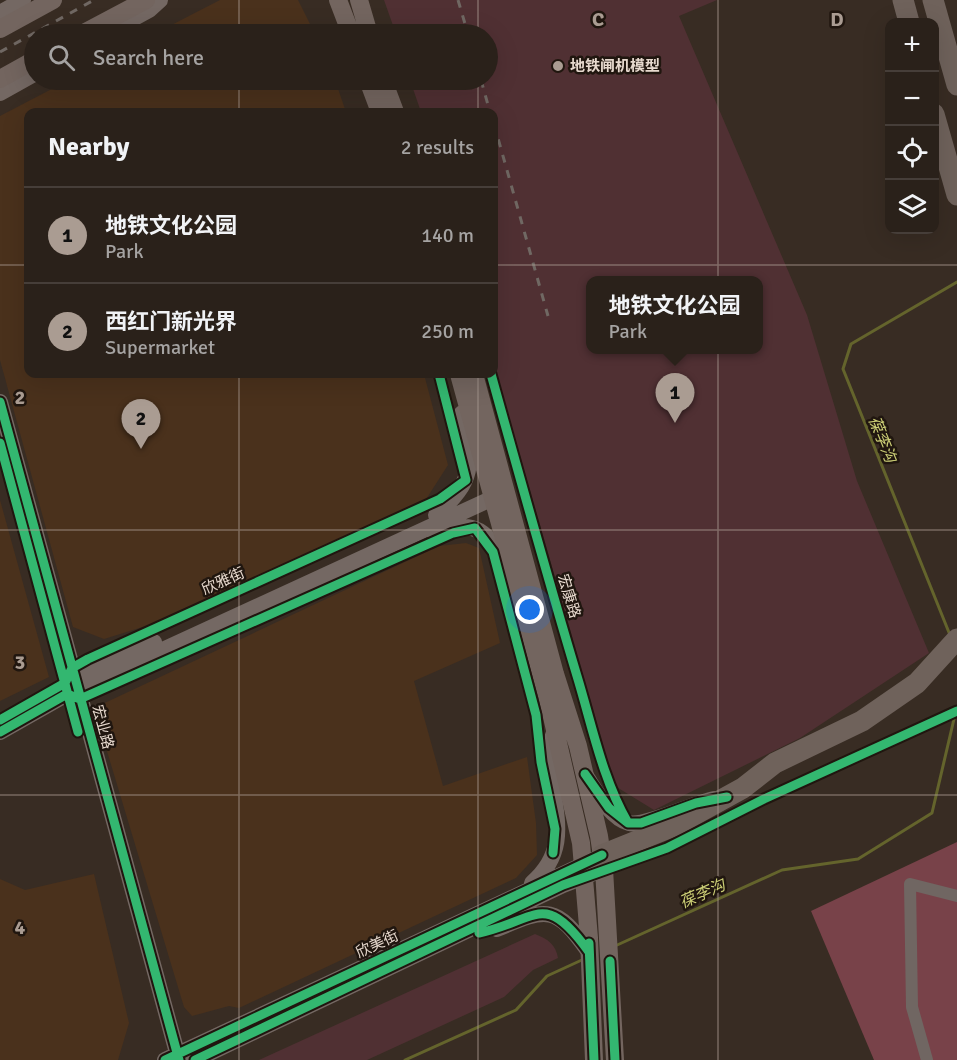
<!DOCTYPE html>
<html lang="en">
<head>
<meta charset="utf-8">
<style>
  :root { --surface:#2a211a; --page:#362e27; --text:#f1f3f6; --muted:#a5a3a2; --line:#463e39; --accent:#aa9c92 }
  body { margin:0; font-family:Signika,"Noto Sans SC",sans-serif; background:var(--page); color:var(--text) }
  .controls { position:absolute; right:18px; top:18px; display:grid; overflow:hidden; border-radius:12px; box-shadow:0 6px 24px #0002 }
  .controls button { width:54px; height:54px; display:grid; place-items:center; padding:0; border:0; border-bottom:2px solid var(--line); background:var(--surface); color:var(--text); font:30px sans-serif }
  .you { position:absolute; left:530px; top:610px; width:21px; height:21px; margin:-15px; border:4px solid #fff; border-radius:50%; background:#1a73e8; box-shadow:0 0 0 9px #1a73e833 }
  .badge { display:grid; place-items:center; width:39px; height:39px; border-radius:50%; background:var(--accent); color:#111; font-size:20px; font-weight:700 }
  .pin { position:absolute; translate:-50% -50px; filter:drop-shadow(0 2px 3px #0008) }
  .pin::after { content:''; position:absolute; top:32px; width:21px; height:18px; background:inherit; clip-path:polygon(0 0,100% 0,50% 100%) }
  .popup { position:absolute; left:586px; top:276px; width:177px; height:78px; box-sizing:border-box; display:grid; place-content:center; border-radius:12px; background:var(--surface); filter:drop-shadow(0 2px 4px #0005); font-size:20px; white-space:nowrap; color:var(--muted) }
  .popup b { font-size:22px; color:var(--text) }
  .popup::after { content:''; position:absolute; left:50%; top:100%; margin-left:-12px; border:12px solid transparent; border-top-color:var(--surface) }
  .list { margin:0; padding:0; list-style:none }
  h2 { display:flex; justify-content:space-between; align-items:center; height:78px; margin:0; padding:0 24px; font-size:26px }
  h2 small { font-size:20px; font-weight:400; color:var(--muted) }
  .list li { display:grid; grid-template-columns:39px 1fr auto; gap:18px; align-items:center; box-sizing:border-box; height:96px; padding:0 24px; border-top:2px solid var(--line) }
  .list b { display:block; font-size:22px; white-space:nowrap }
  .list p { margin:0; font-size:20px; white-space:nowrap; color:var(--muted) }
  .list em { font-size:20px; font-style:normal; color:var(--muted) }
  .icon { flex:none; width:33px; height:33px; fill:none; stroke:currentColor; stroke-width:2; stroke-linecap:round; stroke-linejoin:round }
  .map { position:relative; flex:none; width:957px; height:1060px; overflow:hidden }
  .search { position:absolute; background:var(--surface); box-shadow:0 6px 24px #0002; left:24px; top:24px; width:474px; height:66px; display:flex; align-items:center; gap:15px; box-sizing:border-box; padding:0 21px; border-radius:33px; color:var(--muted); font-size:22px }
  .panel { position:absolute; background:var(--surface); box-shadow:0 6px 24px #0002; left:24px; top:108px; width:474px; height:270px; border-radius:12px }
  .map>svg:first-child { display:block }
</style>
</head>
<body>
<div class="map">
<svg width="957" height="1060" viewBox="0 0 957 1060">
  <rect width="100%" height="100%" fill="#382c23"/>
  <path fill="#4a311c" d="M220,0h78l17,34h-161z
    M69,80h266l11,32h-318v262h396l24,91 -25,39 -229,107 -90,28 -31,-12 -73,-267v-244z
    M0,500l49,177 -49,24z
    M466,543l13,5 21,95 -86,38 29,105 84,-29 9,66 1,32 -21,23 -277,130 -10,-2 -37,10 -8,-9 -90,-299 345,-162z
    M94,874l35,149 -11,37h-118v-181l25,11z"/>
  <path fill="#503033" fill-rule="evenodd" d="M384,0h333l-38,16 128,299 50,166 72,172 -129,85 -146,72 -39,-24 -121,-421v-253h-73l-11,-32h78v-46h-92zM591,280h168v70h-168z
    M535,934c13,5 21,11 23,24l-25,12 -29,27 -137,63h-108z"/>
  <path fill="#784249" d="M957,842v218h-83l-63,-149z"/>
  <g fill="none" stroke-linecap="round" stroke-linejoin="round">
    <path stroke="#64642c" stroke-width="3" d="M950,635l-107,-266 8,-25 106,-62
      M615,946l167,-76 76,-11 74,-46 22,-94
      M405,1060l111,-50 31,-34 37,-17"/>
    <path stroke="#706662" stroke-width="12" d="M927,1060l-15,-53 -2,-123 47,12"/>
    <path stroke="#746863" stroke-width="16" d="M0,13l23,-13
      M105,34l44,-24 11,-10
      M0,93l34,-19
      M0,402l179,658
      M436,515c41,-37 36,-51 26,-102
      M435,534c41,-18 53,-1 73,33
      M66,682l88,-40
      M0,732l67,-38 439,-202
      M586,776c10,15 24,42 43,47 16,4 65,-20 85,-24
      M532,883c38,-33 23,-67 19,-110 -1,-12 1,-26 2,-38
      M497,929c51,-22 59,-24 92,23
      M165,1060l428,-200
      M195,1060l368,-175 41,-16"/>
    <path stroke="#73655f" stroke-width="18" d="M338,0l13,34
      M359,0l10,34
      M0,29l53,-29
      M82,34l64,-34
      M0,79l34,-19
      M368,80l12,32
      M383,80l12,32
      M459,374l88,321 34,148 8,95 5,122
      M474,374l81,300 23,72 21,90 5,33 11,191"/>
    <path stroke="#6f625b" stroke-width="21" d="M903,0l6,22
      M933,0l24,85
      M934,114l23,81
      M602,855l72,-29 69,-38 32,-25 87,-42 55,-38 40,-44"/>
    <path stroke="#706863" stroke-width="3" stroke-dasharray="8 8" stroke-linecap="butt" d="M458,0l10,34
      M0,52l94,-52
      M481,80l9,32
      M494,124l54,192"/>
    <defs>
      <path id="cycleway" d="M491,374c28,101 56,202 86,302 15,49 25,102 51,147
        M0,402l179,658
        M0,443l78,289
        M0,720l65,-37 7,-15 16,-9 352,-160 26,-19 -27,-106
        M0,732l67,-38 13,5 373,-166 22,-5 18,24 43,163 5,47 14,67 -2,24
        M585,774l24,34 19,15h13l55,-20 31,-6
        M479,933c59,-13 65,-44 110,19
        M589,943l5,117
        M610,961l5,99
        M165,1060l437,-205
        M195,1060l368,-175 104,-37 97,-49 193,-88"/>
    </defs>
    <use href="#cycleway" stroke="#20160f" stroke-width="13"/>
    <use href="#cycleway" stroke="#33b770" stroke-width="9"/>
  </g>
  <path fill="none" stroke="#aa9c92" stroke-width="1.5" stroke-opacity="0.55" d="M239,0v34M478,0v34M718,0v1060M239,80v32M478,80v32M0,265h28M494,265h463M239,374v686M478,374v686M0,530h957M0,795h957"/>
  <circle fill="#aa9c92" stroke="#20160f" stroke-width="2" cx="558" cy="66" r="6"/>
  <g text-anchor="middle" stroke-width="5" stroke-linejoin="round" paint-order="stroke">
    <g font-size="15" font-weight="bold" fill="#e7d9ce" stroke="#20160f" text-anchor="start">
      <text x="570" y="71">地铁闸机模型</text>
    </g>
    <g font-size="15" fill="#e7d9ce" stroke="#20160f">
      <text transform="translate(223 581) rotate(-24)" y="5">欣雅街</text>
      <text transform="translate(569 596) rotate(73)" y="5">宏康路</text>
      <text transform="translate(103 727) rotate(75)" y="5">宏业路</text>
      <text transform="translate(377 944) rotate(-25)" y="5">欣美街</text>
    </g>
    <g font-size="16" font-style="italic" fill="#cccf76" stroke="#20160f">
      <text transform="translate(883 439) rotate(68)" y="6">葆李沟</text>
      <text transform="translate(702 893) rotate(-24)" y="6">葆李沟</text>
    </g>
  </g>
  <g font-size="20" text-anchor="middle" font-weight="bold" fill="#aa9c92" stroke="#20160f" stroke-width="5" stroke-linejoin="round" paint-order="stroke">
    <text x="598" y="26">C</text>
    <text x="837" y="26">D</text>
    <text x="20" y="404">2</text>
    <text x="20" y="669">3</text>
    <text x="20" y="934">4</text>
  </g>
</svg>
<div class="controls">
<button>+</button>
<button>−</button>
<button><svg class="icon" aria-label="locate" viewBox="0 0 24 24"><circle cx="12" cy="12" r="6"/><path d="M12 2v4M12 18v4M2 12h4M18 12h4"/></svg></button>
<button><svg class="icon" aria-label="layers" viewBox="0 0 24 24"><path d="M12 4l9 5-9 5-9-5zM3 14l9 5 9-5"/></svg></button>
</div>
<div class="you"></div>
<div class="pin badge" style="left:675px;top:423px">1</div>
<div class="popup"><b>地铁文化公园</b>Park</div>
<div class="pin badge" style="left:141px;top:449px">2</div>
<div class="search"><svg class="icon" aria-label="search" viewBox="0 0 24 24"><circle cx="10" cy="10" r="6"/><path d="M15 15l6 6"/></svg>Search here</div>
<section class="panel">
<h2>Nearby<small>2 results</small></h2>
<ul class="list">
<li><span class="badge">1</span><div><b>地铁文化公园</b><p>Park</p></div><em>140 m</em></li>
<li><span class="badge">2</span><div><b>西红门新光界</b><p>Supermarket</p></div><em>250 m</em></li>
</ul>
</section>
</div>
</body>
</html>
